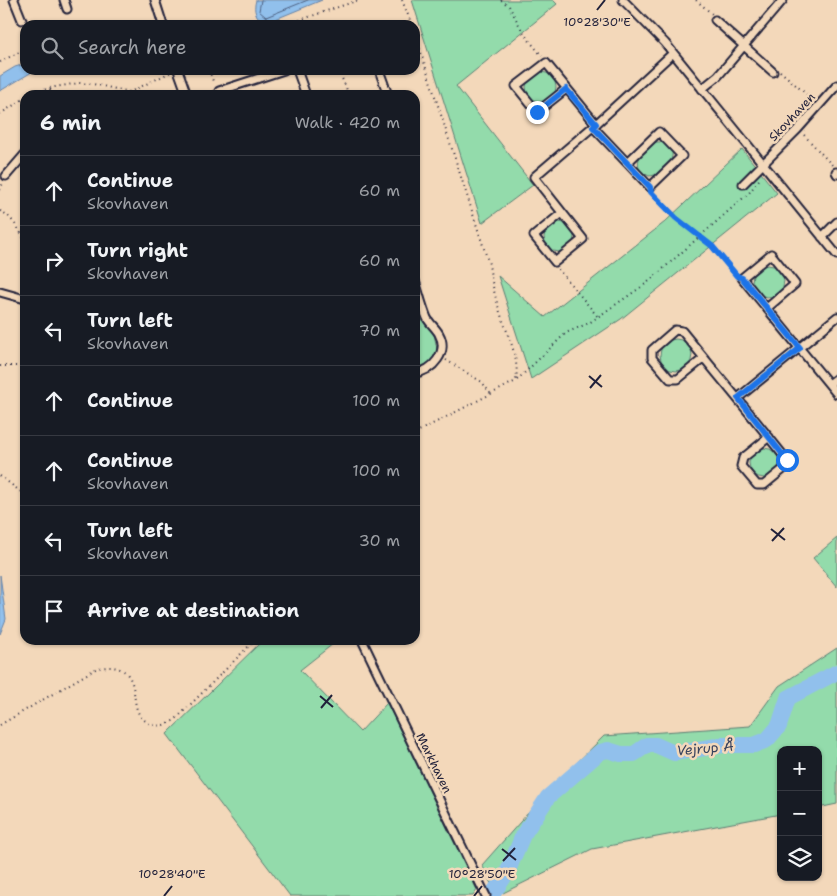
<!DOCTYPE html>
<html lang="en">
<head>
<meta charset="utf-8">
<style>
  :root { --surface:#171b24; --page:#242831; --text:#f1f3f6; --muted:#9ea1a6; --line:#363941 }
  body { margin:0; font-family:"Shantell Sans",sans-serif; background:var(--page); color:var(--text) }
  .controls { position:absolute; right:15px; bottom:15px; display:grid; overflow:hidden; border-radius:10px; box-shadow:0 1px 4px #0004 }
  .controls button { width:45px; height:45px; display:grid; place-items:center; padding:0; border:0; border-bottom:1px solid var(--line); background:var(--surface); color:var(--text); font:25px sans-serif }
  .stop { position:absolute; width:15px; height:15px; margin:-11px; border:4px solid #1a73e8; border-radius:50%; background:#fff }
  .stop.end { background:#1a73e8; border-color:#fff; box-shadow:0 1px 5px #0008 }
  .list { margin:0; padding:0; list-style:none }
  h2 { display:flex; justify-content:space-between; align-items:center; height:65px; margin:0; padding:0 20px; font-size:21px }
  h2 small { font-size:16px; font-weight:400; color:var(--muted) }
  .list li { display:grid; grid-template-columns:32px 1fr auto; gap:15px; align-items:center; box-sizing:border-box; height:70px; padding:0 20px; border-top:1px solid var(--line) }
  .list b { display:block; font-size:19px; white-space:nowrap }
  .list p { margin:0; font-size:16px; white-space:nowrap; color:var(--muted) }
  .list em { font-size:16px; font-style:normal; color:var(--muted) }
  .icon { flex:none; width:28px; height:28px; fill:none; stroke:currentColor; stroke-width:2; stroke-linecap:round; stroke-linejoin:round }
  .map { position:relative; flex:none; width:837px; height:896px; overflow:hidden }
  .search { position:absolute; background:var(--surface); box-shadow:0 1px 4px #0004; left:20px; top:20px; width:400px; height:55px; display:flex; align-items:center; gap:12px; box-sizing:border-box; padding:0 18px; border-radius:15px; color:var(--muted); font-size:19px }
  .panel { position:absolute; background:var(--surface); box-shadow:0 1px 4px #0004; left:20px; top:90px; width:400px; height:555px; border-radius:15px }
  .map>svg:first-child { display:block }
</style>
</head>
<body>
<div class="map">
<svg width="837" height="896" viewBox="0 0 837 896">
  <rect width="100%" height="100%" fill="#f3d8ba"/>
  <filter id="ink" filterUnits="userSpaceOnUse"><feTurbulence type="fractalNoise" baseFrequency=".02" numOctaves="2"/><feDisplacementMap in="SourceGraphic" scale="10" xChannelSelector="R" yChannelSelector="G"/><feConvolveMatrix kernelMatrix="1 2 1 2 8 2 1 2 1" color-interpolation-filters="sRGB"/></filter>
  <g filter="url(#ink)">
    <path fill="#93dbab" stroke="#5a7e73" d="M412,0h141l4,4 -101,82 77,99 -51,38z
      M526 87a15 15 0 1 1 30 0a15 15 0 1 1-30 0Z
      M656,142c28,-2 16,33 -7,34l-9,-5c-6,-13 5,-24 16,-29z
      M742,149l35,44 -156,126 -90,60 -33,-103 47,41 120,-95z
      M544 237a15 15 0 1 1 30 0a15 15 0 1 1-30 0Z
      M752 281a16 16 0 1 1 32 0a16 16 0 1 1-32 0Z
      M415,295l8,25 11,14 3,15 -3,10 -7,7 -12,4z
      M660 355a16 16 0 1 1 32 0a16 16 0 1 1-32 0Z
      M749 463a15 15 0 1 1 30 0a15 15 0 1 1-30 0Z
      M837,538v49l-24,-29z
      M263,640h75l-38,30 60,62 27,-29 90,187 -4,6h-183l-123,-162z
      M837,648v156l-19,4v-58h-37v64l-189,35 -95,47 -15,-31 62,-70 60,-59 146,-10 29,-40z"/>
    <path fill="#91c0ec" stroke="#6581a5" d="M256,0h66l-56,23c-11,-6 -13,-12 -10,-23z
      M25,64v6h14l-7,2 -32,19v-15l15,-9z
      M0,575l6,44 -6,15z"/>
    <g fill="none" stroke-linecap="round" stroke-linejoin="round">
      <path stroke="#4e6182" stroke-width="1" d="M261,0l-2,11 7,6 42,-17"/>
      <path stroke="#91c0ec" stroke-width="16" d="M494,892l13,-19 16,-38 25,-38 52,-45 8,-2 13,4h13l13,-9h9l18,8 49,-8h31l13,-5 12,-14 9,-28 49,-26"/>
      <defs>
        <path id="minor" d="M14,0l8,20
          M64,0l3,9
          M155,0l8,25
          M623,0l42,43 172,212
          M715,20l58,52
          M178,70l9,25
          M297,70l9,25
          M379,70l9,25
          M566,89l-29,23 -21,-26 30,-23 50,61
          M702,89l16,-13 65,-76
          M219,91l65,-21
          M593,127l57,60 32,-31 -23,-24 -32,31
          M836,172l1,2
          M6,176l19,-22
          M743,184l55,-55 39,-44
          M562,213l-28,23 21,26 28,-23 -49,-62 62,-53 77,-71
          M822,237l15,-15
          M415,281c4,12 7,25 12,37 3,6 9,10 12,16 10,18 -6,37 -24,39
          M0,292l25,7
          M767,308l28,-24 -24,-30 -29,24 95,116
          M704,358l-26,21h-8l-18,-21v-8l23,-20 7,1c35,43 71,86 105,129l-1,7 -22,18h-7l-16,-19 2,-8 26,-21
          M829,384l8,-6
          M738,398l99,-81
          M362,640l124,256"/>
      </defs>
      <use href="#minor" stroke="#22223b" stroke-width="11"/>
      <path stroke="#22223b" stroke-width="2" stroke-dasharray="1 4" stroke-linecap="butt" d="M402,0l10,25
        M501,0l8,6 15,28 18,22
        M696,0l16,14
        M285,25l74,-25
        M415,34l74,230c2,15 5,28 9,42 7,24 22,50 18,74
        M0,62l25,-13
        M209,70l5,14
        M338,70l8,17 2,8
        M780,71l34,30
        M50,89l2,6
        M31,95l18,-7 30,-5 14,1 37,8 41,-20
        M0,114l25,-16
        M804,135l29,31
        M0,190l3,-7
        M653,194l23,24 36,28 24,29
        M0,211c11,4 19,19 25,29
        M558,269l40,48
        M446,360l36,22 8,11
        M0,366h25
        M415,433l101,-52 50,-48 23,-10 58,-40 102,-90 12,-16
        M0,476l25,19
        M0,725l97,-57c11,-1 22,-3 30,6 13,15 1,39 22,49 10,5 16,2 26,-3l80,-80"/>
      <use href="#minor" stroke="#f3d8ba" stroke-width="7"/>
    </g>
  </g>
  <g fill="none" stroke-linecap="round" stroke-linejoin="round" filter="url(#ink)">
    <path stroke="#1a73e8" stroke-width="6" d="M537,112l29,-23 30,35 -3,3 57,60 1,5 25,26 36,28 25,30 5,2 58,70 -62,50 49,62"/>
  </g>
  <path fill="none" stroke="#22223b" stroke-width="2" d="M597,10l8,-10M589,376l13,11M590,388l11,-13M771,529l14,11M772,541l12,-13M320,696l13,11M321,708l11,-13M502,849l14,11M503,861l12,-13M164,896l8,-10M474,896l8,-10"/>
  <g text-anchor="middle" stroke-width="5" stroke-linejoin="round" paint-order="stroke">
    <g font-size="12" fill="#22223b" stroke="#f3d8ba">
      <text transform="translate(792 117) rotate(-47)" y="4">Skovhaven</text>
      <text transform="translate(434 763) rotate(64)" y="4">Markhaven</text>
    </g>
    <g font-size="14" font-style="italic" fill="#38425e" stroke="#f3d8ba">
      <text transform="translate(705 748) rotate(-5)" y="5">Vejrup Å</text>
    </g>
  </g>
  <g font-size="12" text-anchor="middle" fill="#22223b" stroke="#f3d8ba" stroke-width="5" stroke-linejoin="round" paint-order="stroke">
    <text x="597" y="26">10°28'30"E</text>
    <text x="172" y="878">10°28'40"E</text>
    <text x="482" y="878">10°28'50"E</text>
  </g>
</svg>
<div class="controls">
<button>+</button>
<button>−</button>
<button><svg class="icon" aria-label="layers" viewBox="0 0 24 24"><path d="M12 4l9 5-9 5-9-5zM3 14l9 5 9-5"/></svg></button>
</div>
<div class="stop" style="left:787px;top:460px"></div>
<div class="stop end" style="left:537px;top:112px"></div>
<div class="search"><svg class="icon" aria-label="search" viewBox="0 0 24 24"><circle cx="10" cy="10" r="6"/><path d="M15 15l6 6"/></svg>Search here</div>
<section class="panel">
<h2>6 min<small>Walk · 420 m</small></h2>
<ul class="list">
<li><svg class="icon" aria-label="ahead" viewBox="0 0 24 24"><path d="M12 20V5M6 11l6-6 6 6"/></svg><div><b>Continue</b><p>Skovhaven</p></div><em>60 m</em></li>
<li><svg class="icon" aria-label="right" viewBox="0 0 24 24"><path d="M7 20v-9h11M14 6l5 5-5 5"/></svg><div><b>Turn right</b><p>Skovhaven</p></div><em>60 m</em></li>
<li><svg class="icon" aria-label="left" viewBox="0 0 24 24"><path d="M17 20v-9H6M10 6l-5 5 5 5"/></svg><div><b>Turn left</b><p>Skovhaven</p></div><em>70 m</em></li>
<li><svg class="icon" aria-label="ahead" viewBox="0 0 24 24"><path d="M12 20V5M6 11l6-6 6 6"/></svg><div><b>Continue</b></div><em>100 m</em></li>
<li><svg class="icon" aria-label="ahead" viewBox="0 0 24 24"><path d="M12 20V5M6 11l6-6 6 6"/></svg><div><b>Continue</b><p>Skovhaven</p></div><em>100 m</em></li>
<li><svg class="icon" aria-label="left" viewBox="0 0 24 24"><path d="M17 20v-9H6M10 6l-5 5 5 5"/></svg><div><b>Turn left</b><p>Skovhaven</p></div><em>30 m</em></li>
<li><svg class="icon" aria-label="arrive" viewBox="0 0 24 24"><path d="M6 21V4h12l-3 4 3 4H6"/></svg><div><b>Arrive at destination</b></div></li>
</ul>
</section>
</div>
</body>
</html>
